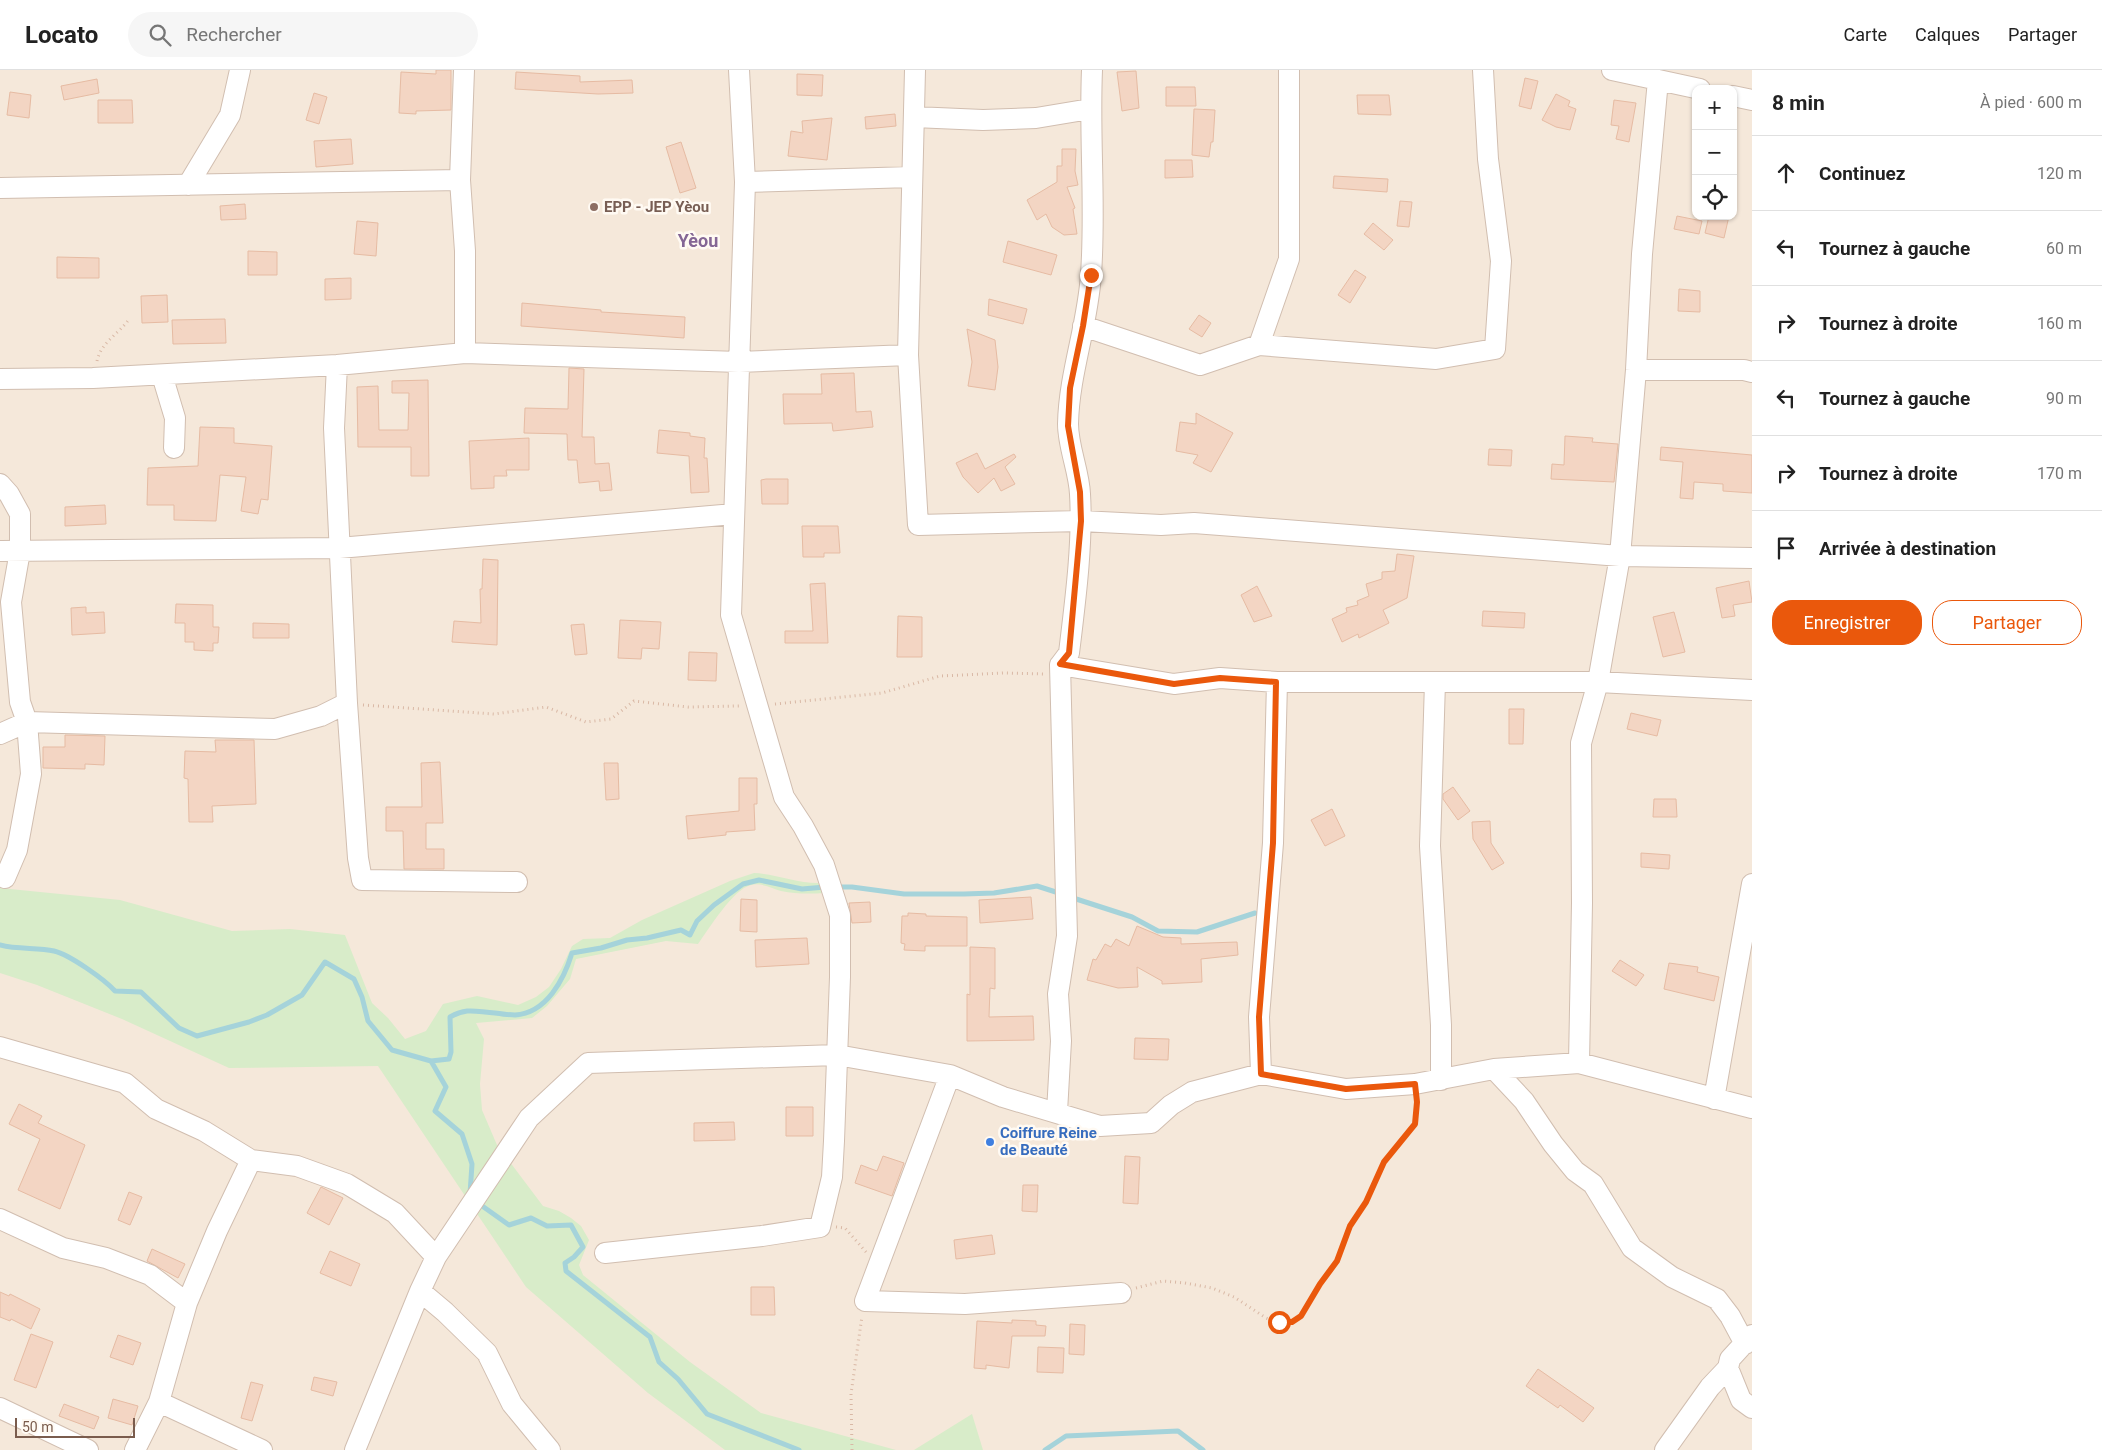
<!DOCTYPE html>
<html lang="fr">
<head>
<meta charset="utf-8">
<style>
  :root { --surface:#fff; --page:#f6f6f6; --text:#222; --muted:#767676; --line:#e0e0e0; --accent:#ea580c }
  body { margin:0; font-family:Roboto,sans-serif; background:var(--page); color:var(--text) }
  .controls { position:absolute; right:15px; top:15px; display:grid; overflow:hidden; border-radius:10px; box-shadow:0 1px 4px #0004 }
  .controls button { width:45px; height:45px; display:grid; place-items:center; padding:0; border:0; border-bottom:1px solid var(--line); background:var(--surface); color:var(--text); font:25px sans-serif }
  .scale { position:absolute; left:15px; bottom:12px; width:120px; box-sizing:border-box; padding-left:5px; border:2px solid #7a5c4d; border-top:0; font-size:14px; line-height:18px; white-space:nowrap; color:#7a5c4d; -webkit-text-stroke:4px #fffaf3; paint-order:stroke }
  .stop { position:absolute; width:15px; height:15px; margin:-11px; border:4px solid #ea580c; border-radius:50%; background:#fff }
  .stop.end { background:#ea580c; border-color:#fff; box-shadow:0 1px 5px #0008 }
  .list { margin:0; padding:0; list-style:none }
  h2 { display:flex; justify-content:space-between; align-items:center; height:65px; margin:0; padding:0 20px; font-size:21px }
  h2 small { font-size:16px; font-weight:400; color:var(--muted) }
  .list li { display:grid; grid-template-columns:32px 1fr auto; gap:15px; align-items:center; box-sizing:border-box; height:75px; padding:0 20px; border-top:1px solid var(--line) }
  .list b { display:block; font-size:19px; white-space:nowrap }
  .list em { font-size:16px; font-style:normal; color:var(--muted) }
  .actions { display:flex; gap:10px; padding:15px 20px }
  .actions a { flex:1; padding:11px 0; border:1px solid var(--accent); border-radius:20px; text-align:center; font-size:18px; color:var(--accent) }
  .actions .main { background:var(--accent); color:#fff }
  .icon { flex:none; width:28px; height:28px; fill:none; stroke:currentColor; stroke-width:2; stroke-linecap:round; stroke-linejoin:round }
  .map { position:relative; flex:none; width:1752px; height:1380px; overflow:hidden }
  header { display:flex; align-items:center; gap:30px; box-sizing:border-box; height:70px; padding:0 25px; background:var(--surface); border-bottom:1px solid var(--line) }
  header strong { font-size:24px }
  nav { display:flex; gap:28px; margin-inline-start:auto; font-size:18px }
  .search { width:350px; height:45px; background:var(--page); display:flex; align-items:center; gap:12px; box-sizing:border-box; padding:0 18px; border-radius:28px; color:var(--muted); font-size:19px }
  main { display:flex }
  aside { flex:1; background:var(--surface) }
  .map>svg:first-child { display:block }
</style>
</head>
<body>
<header>
<strong>Locato</strong>
<div class="search"><svg class="icon" aria-label="search" viewBox="0 0 24 24"><circle cx="10" cy="10" r="6"/><path d="M15 15l6 6"/></svg>Rechercher</div>
<nav><a>Carte</a><a>Calques</a><a>Partager</a></nav>
</header>
<main>
<div class="map">
<svg width="1752" height="1380" viewBox="0 0 1752 1380">
  <rect width="100%" height="100%" fill="#fdf6ec"/>
  <path fill="#f5e8da" fill-rule="evenodd" d="M0,0h1752v1380h-1752zM1696,19h37v127h-37z"/>
  <path fill="#d8ecc9" d="M754,803c22,1 42,10 64,10l6,10c-14,1 -29,1 -43,-2 -8,-2 -20,-9 -30,-6 -18,4 -42,44 -53,59l-32,-3 -90,18 -6,20 -23,27 -15,12 -56,5 8,16 -4,45 2,26 15,35 46,61 16,5 12,7 10,8 8,14 -10,25 4,10 107,87 71,51 135,37h-171l-77,-57 -122,-106 -148,-221 -149,2 -107,-49 -85,-34 -37,-12v-85l120,12 112,31 58,-2 55,6 27,68 16,15 17,21 21,-8 17,-27 34,-8 41,9 18,-8 13,-10 12,-18 11,-23 11,-7 27,-1 32,-18 88,-39z
    M972,1344l11,36h-69z"/>
  <g fill="none" stroke-linecap="round" stroke-linejoin="round">
    <path stroke="#a5d3da" stroke-width="5" d="M836,817h16l52,7h60l30,-1 43,-7 25,8
      M1070,827l62,20 26,14 39,1 58,-19
      M0,875c18,5 38,2 54,6 16,4 50,28 61,40l26,1 38,36 18,8 52,-14 18,-7 35,-20 23,-33 29,17 8,18 6,24 24,29 39,11 15,26 -11,24 27,23 10,30 -2,30
      M431,991l18,-2 2,-7 -1,-35c18,-10 26,-5 45,-4 7,1 14,2 20,2 32,-2 49,-36 57,-62l29,-5 26,-8 20,-2 34,-8 9,5 7,-14 17,-16 29,-21 16,-4 43,9 23,-2
      M478,1133l31,22 22,-7 16,8 24,-1 12,22 -9,10 -9,6 1,8 84,66 9,25 19,17 29,35 92,36
      M1045,1380l21,-14 112,-5 25,19"/>
  </g>
  <path fill="#f3d5c3" stroke="#e6bba3" d="M436,0h15v40l-35,1v3l-17,-1 2,-41 35,2z
    M1136,1l3,37 -17,3 -5,-39z
    M516,2l64,4v6l52,-2 1,13 -35,1 -83,-5z
    M797,4l26,1 -1,21 -25,-1z
    M1525,8l13,3 -7,28 -12,-3z
    M97,9l2,14 -35,7 -3,-14z
    M1166,17h29l1,19h-30z
    M10,22l21,3 -2,23 -22,-3z
    M314,23l13,4 -8,27 -13,-4z
    M1556,24l14,7 -2,5 8,3 -6,21 -14,-3 -14,-7z
    M1357,25h32l2,20 -33,-1z
    M98,30h34l1,23h-35z
    M1614,30l22,3 -7,39 -13,-3 3,-13 -8,-1z
    M1194,39l21,1 -2,32h-2l-2,15 -17,-2z
    M895,44l1,12 -30,3 -1,-12z
    M832,48l-5,42 -39,-4 3,-25 12,2 -1,-12z
    M351,69l2,25 -37,3 -2,-26z
    M681,72l15,46 -16,5 -14,-46z
    M1062,79h14l-1,22 3,14 -11,2 8,21 -2,1 4,25 -13,1 -12,-8 -6,-13 -9,6 -10,-20 30,-18v-16h5z
    M1165,90h27l1,17 -28,1z
    M1334,106l54,3 -1,13 -54,-4z
    M1400,131l12,1 -3,25 -12,-1z
    M245,134l1,15 -25,1 -1,-14z
    M1677,146l25,5 -3,13 -25,-5z
    M1709,146h20l-5,22 -19,-5z
    M357,151l21,2 -2,33 -22,-2z
    M1373,153l20,17 -9,10 -20,-16z
    M1008,171l49,14 -6,20 -48,-13z
    M248,181l29,1v23h-29z
    M57,187l42,1v20h-42z
    M1355,200l11,7 -16,26 -12,-8z
    M351,208v21l-26,1v-21z
    M1679,219l21,2v21l-22,-1z
    M167,225l1,27 -26,1 -1,-27z
    M989,229l38,10 -4,15 -35,-9z
    M522,233l79,7v2l84,5 -1,21 -163,-12z
    M1199,245l12,8 -9,14 -13,-8z
    M225,249l1,24 -53,1 -1,-24z
    M967,259l28,11 3,27 -3,23 -27,-4 4,-24z
    M569,298l15,1 -2,68h12l1,27 14,-1 3,27 -12,1 -1,-10 -20,2 -2,-23h-9l-1,-26 -43,-1 1,-25 43,1z
    M854,303l2,39 15,-1 2,16 -40,4 -1,-8 -48,1 -1,-30h39l-1,-20z
    M428,310l1,96h-18v-29h-53l-1,-60 21,-1 1,44h29l1,-37h-17v-12z
    M1196,343l37,20 -22,39 -18,-9 5,-8 -22,-4 4,-29 16,2z
    M200,357l34,1v15l38,3 -4,54 -7,-1 -3,15 -17,-3 5,-34 -26,-2 -4,46 -42,-1v-15h-27l1,-37 50,-2z
    M659,360l31,3v3l15,2 -1,20h3l2,34 -18,1 -2,-37 -32,-3z
    M1565,366l28,2 -1,4 26,2 -4,38 -63,-3 1,-15 12,1z
    M529,368v32h-23l1,6h-13v12l-23,1 -2,-48z
    M1661,377l91,8v38l-29,-2v-7l-29,-2 -1,17 -13,-1 3,-36 -23,-2z
    M1489,379l23,1 -1,16 -23,-1z
    M977,383l8,16 29,-15 2,3 -11,10 10,17 -14,7 -7,-13 -16,15 -15,-16 -7,-14z
    M766,409h22v25h-26l-1,-24z
    M105,435l1,19 -41,2v-19z
    M802,456h36l2,27h-16v4h-21z
    M1397,484l17,2 -7,42 -24,12 6,13 -30,15 -1,-4 -16,8 -10,-23 15,-7 -1,-4 12,-3 -1,-4 12,-5 -3,-12 16,-5v-7l13,-1z
    M483,489l15,1 -1,85 -45,-3 2,-21 27,2 -1,-34h2z
    M1749,511l3,21 -19,3 2,11 -13,2 -6,-30z
    M825,513l3,60h-43v-12h28l-3,-47z
    M1257,516l15,30 -18,6 -13,-27z
    M176,534l37,1v22h6l-1,16h-5v8l-19,-1v-8h-9v-19h-10z
    M86,537v6l18,-1 1,21 -33,2 -1,-27z
    M1483,541l42,2 -1,15 -42,-2z
    M1674,542l11,40 -22,5 -10,-40z
    M898,546l24,1v40h-25z
    M620,550l41,2 -2,27 -17,-1 -1,11 -23,-1z
    M253,553l36,1v14h-36z
    M584,554l3,30 -12,1 -4,-30z
    M689,582l28,1 -1,28 -28,-1z
    M1509,639h15l-1,35h-14z
    M1631,643l30,7 -4,16 -30,-7z
    M65,665l40,1 -1,29 -19,-1v5l-42,-1v-21h22z
    M215,670h39l2,64 -44,2 1,16h-24l-1,-43 -4,-1 1,-27 31,1z
    M440,692l3,61h-17v26h18v20h-40l-1,-38h-17v-24h36l-1,-44z
    M604,693h14l1,36 -13,1z
    M739,708h18v26h-3l1,26 -29,2v3l-38,4 -2,-23 53,-5z
    M1453,717l17,24 -12,9 -15,-21v-5z
    M1654,729h22l1,18h-24z
    M1332,739l13,27 -20,10 -14,-26z
    M1490,751l1,22 13,20 -12,7 -19,-31 -1,-17z
    M1641,783l29,2 -1,14 -28,-2z
    M1031,827l2,22 -53,4 -1,-23z
    M741,829l16,1v32l-17,-1z
    M870,832l1,20 -19,1 -3,-20z
    M908,843l18,1v2l41,1v29h-42v5l-21,-1 1,-6 -4,-1 1,-27h6z
    M1137,856l26,11 18,1v6l56,-2 1,13 -37,4 1,23 -40,2v-3l-25,-14 1,20 -20,1 -31,-8 6,-21 3,1 9,-16 6,3 5,-8 13,7z
    M807,868l2,26 -53,3 -1,-27z
    M970,877l25,1v41l-5,-1 -1,29 44,-1 1,24 -67,1v-47l3,1z
    M1620,890l24,15 -8,11 -24,-15z
    M1669,893l29,4 -1,5 22,5 -5,24 -50,-12z
    M1135,968l34,1 -1,21 -34,-1z
    M19,1034l23,12 -4,7 47,22 -25,64 -42,-19 22,-51 -31,-15z
    M786,1037h27v29h-27z
    M734,1052l1,18 -41,1v-18z
    M883,1086l21,7 -12,33 -37,-13 6,-18 16,6z
    M1125,1086l15,1 -2,47 -15,-1z
    M1023,1115h15l-1,27 -15,-1z
    M321,1117l22,11 -14,27 -22,-12z
    M129,1122l13,5 -12,28 -12,-5z
    M992,1165l3,19 -39,5 -2,-19z
    M152,1179l33,15 -7,14 -31,-17z
    M330,1181l30,13 -9,22 -31,-13z
    M751,1217h23l1,28h-24z
    M0,1222l9,4 1,-2 30,15 -9,20 -20,-10 -1,2 -10,-4z
    M1012,1250l24,1v4l10,1 -1,10h-33l-3,32 -23,-3v4l-12,-1 3,-47 35,2z
    M1070,1254l15,1 -1,30 -15,-1z
    M31,1264l22,8 -17,46 -22,-8z
    M118,1265l23,8 -8,22 -23,-8z
    M1038,1277l26,1 -1,25 -26,-1z
    M1538,1299l56,39 -11,14 -23,-17 -2,3 -32,-22z
    M314,1307l23,5 -4,14 -22,-6z
    M251,1312l12,3 -11,36 -11,-3z
    M113,1329l25,7 -6,19 -24,-7z
    M64,1334l35,13 -5,12 -35,-13z"/>
  <g fill="none" stroke-linecap="round" stroke-linejoin="round">
    <defs>
      <path id="minor" d="M915,0l-7,285 10,170 163,-4 80,4 33,-2 426,33 132,2
        M1612,0l88,19
        M1733,26l19,4
        M914,47l69,3 53,-2 54,-9
        M460,110l4,-110
        M745,112l166,-5
        M188,115l42,-70 10,-45
        M0,118l460,-8 5,71v102
        M1083,256l117,39 59,-20 177,14 59,-10 6,-88 -13,-102 -5,-89
        M1259,275l30,-86v-189
        M337,295l-3,63 13,275 11,155 4,22 155,2
        M1636,300h108l8,2
        M162,305l13,43 -1,30
        M0,309l93,-1 244,-13 128,-12 274,9 169,-7
        M0,414l9,10 11,20v37l-9,51 9,100 7,20 4,52 -14,76 -12,28
        M0,481l339,-3 395,-34
        M1060,595l114,19 46,-6 57,4h321l154,8
        M1435,612l-5,164 11,179v55
        M0,664l27,-12 248,7 46,-13 26,-13
        M0,977l125,36 31,26 48,22 47,29 46,6 50,18 48,29 41,44
        M1579,993l3,-160 -1,-160 17,-61 22,-126 16,-186 6,-116 16,-174
        M1494,999l30,32 29,43 22,27 18,13 39,64 40,29 45,22 13,17 15,28
        M1261,1004l-2,-57 14,-174 4,-161
        M950,1005l-85,226 100,3 156,-11
        M1714,1029l38,-215
        M1057,1042l4,-71 -3,-47 9,-58 -7,-271 9,-12c6,-50 14,-109 11,-159 -1,-23 -12,-47 -12,-70 1,-51 20,-99 23,-150 5,-68 -2,-136 1,-204
        M0,1149l63,29 43,10 44,17 37,28 -28,99 -24,48
        M605,1183l157,-17 58,-9 12,-50 2,-36 6,-164v-62l-16,-50 -21,-39 -19,-29 -53,-182 14,-433 -6,-112
        M420,1221l25,21 42,41 25,51 38,46
        M187,1233l30,-72 34,-71
        M1728,1298l13,32 11,8
        M159,1332l103,48
        M0,1338l88,42
        M355,1380l65,-159 16,-34 93,-139 59,-55 249,-8 113,20 53,22 97,29 51,-3 20,-18 21,-13 69,-18 85,15 69,-5 79,-15 85,-6 173,45
        M1665,1380l45,-63 18,-19 2,-9 22,-24"/>
    </defs>
    <use href="#minor" stroke="#d1beb0" stroke-width="22"/>
    <path stroke="#d9b8a5" stroke-width="3" stroke-dasharray="1 4" stroke-linecap="butt" d="M97,291c4,-19 22,-27 32,-42
      M775,634l107,-11 58,-17 63,-3 40,1
      M363,635l131,9 52,-7 40,15 25,-3 23,-18 54,6 51,-1
      M836,1157l9,1 21,24
      M1136,1218l27,-7 22,2 27,5 22,9 32,21 13,5 13,-1 9,-6 19,-32 17,-23 13,-35 16,-24 19,-40 30,-38 2,-24
      M852,1380l-1,-56 11,-78"/>
    <use href="#minor" stroke="#fff" stroke-width="20"/>
  </g>
  <g fill="none" stroke-linecap="round" stroke-linejoin="round">
    <path stroke="#ea580c" stroke-width="6" d="M1091,205l-8,51 -13,62 -2,38 12,66 1,29 -12,132 -9,11 114,20 46,-6 56,4 -3,161 -14,174 2,57 85,15 69,-5 2,18 -2,22 -31,38 -18,40 -16,24 -13,35 -17,23 -19,32 -9,6h-13"/>
  </g>
  <circle fill="#8d6e63" stroke="#fffaf3" stroke-width="2" cx="594" cy="137" r="5"/>
  <circle fill="#3f7fe0" stroke="#fffaf3" stroke-width="2" cx="990" cy="1072" r="5"/>
  <g text-anchor="middle" stroke-width="5" stroke-linejoin="round" paint-order="stroke">
    <g font-size="15" font-weight="bold" fill="#785e54" stroke="#fffaf3" text-anchor="start">
      <text x="604" y="142">EPP - JEP Yèou</text>
    </g>
    <g font-size="15" font-weight="bold" fill="#366cbe" stroke="#fffaf3" text-anchor="start">
      <text x="1000" y="1068">Coiffure Reine<tspan x="1000" dy="17">de Beauté</tspan></text>
    </g>
    <g font-size="18" font-weight="bold" fill="#846695" stroke="#fffaf3">
      <text x="698" y="177">Yèou</text>
    </g>
  </g>
</svg>
<div class="controls">
<button>+</button>
<button>−</button>
<button><svg class="icon" aria-label="locate" viewBox="0 0 24 24"><circle cx="12" cy="12" r="6"/><path d="M12 2v4M12 18v4M2 12h4M18 12h4"/></svg></button>
</div>
<div class="scale">50 m</div>
<div class="stop" style="left:1279px;top:1252px"></div>
<div class="stop end" style="left:1091px;top:205px"></div>
</div>
<aside>
<h2>8 min<small>À pied · 600 m</small></h2>
<ul class="list">
<li><svg class="icon" aria-label="ahead" viewBox="0 0 24 24"><path d="M12 20V5M6 11l6-6 6 6"/></svg><div><b>Continuez</b></div><em>120 m</em></li>
<li><svg class="icon" aria-label="left" viewBox="0 0 24 24"><path d="M17 20v-9H6M10 6l-5 5 5 5"/></svg><div><b>Tournez à gauche</b></div><em>60 m</em></li>
<li><svg class="icon" aria-label="right" viewBox="0 0 24 24"><path d="M7 20v-9h11M14 6l5 5-5 5"/></svg><div><b>Tournez à droite</b></div><em>160 m</em></li>
<li><svg class="icon" aria-label="left" viewBox="0 0 24 24"><path d="M17 20v-9H6M10 6l-5 5 5 5"/></svg><div><b>Tournez à gauche</b></div><em>90 m</em></li>
<li><svg class="icon" aria-label="right" viewBox="0 0 24 24"><path d="M7 20v-9h11M14 6l5 5-5 5"/></svg><div><b>Tournez à droite</b></div><em>170 m</em></li>
<li><svg class="icon" aria-label="arrive" viewBox="0 0 24 24"><path d="M6 21V4h12l-3 4 3 4H6"/></svg><div><b>Arrivée à destination</b></div></li>
</ul>
<div class="actions"><a class="main">Enregistrer</a><a>Partager</a></div>
</aside>
</main>
</body>
</html>
